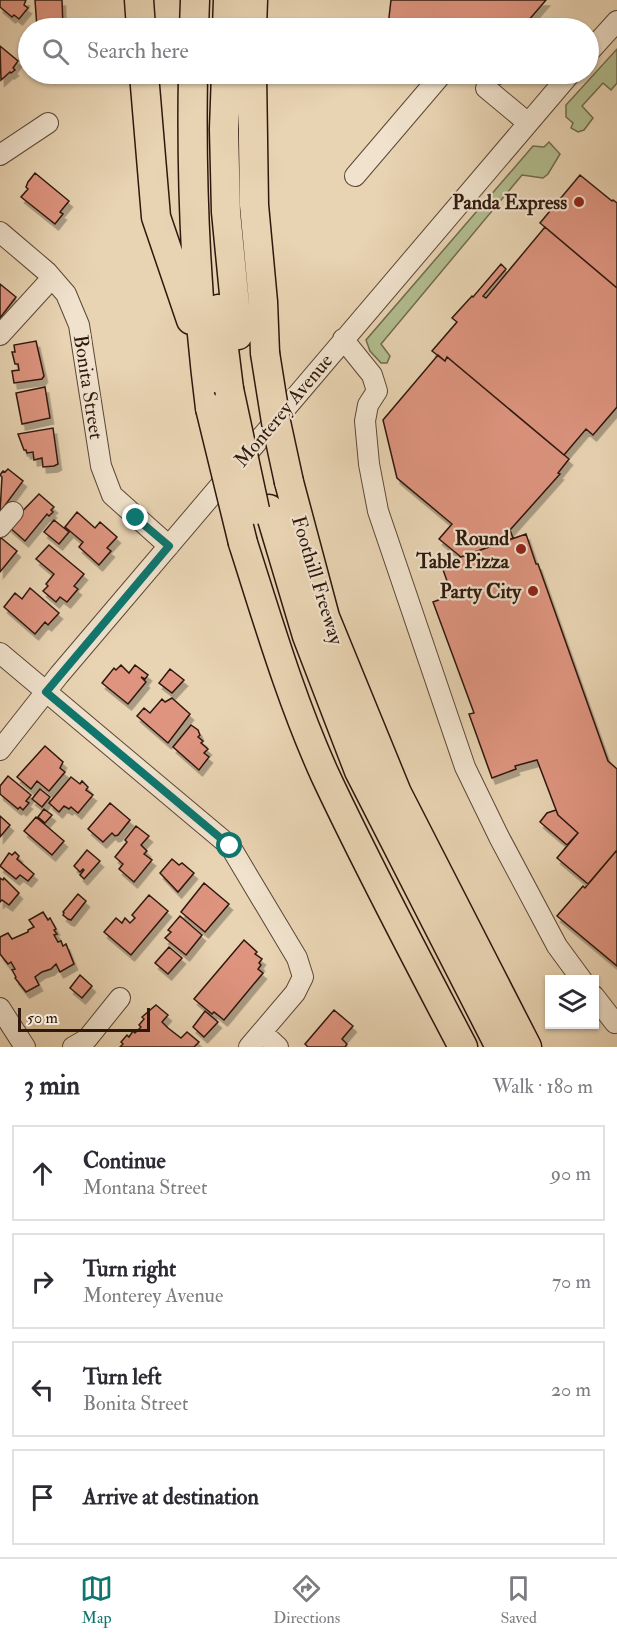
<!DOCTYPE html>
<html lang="en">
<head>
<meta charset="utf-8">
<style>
  :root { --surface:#fff; --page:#f7f7f7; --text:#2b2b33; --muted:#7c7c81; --line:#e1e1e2; --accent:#0f766e }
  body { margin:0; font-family:"IM FELL Double Pica",serif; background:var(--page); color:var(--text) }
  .controls { position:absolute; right:18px; bottom:18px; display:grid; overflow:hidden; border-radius:0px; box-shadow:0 2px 4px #0004 }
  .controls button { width:54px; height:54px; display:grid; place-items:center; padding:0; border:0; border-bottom:2px solid var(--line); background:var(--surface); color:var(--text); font:30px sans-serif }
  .scale { position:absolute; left:18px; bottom:15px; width:132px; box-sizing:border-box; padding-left:6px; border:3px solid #2e180e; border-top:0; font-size:16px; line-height:21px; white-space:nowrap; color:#2e180e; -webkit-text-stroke:4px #f0e2cd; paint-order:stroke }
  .stop { position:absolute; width:18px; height:18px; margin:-14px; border:4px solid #0f766e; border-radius:50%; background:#fff }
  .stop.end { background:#0f766e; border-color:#fff; box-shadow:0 2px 6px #0008 }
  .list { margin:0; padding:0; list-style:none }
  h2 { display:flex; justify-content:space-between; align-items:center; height:78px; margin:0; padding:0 24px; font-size:26px }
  h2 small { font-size:20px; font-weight:400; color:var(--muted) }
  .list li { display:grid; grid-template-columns:39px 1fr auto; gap:18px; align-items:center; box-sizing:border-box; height:96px; margin:0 12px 12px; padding:0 12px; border:2px solid var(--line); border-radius:0px }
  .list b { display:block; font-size:22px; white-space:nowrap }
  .list p { margin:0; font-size:20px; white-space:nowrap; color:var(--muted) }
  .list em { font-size:20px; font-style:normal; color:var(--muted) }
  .icon { flex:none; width:33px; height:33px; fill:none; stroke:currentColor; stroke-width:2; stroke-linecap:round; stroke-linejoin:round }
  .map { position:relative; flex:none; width:617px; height:1047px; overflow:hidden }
  .search { position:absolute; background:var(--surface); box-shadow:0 2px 4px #0004; left:18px; right:18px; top:18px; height:66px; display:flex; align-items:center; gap:15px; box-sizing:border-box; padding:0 21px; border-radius:33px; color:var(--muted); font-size:22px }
  .sheet { height:510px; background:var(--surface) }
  nav { display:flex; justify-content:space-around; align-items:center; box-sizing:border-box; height:84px; border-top:2px solid var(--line); background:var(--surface); font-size:16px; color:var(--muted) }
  nav a { display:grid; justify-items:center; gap:3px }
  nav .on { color:var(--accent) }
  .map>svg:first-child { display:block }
</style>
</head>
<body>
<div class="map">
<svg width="617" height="1047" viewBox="0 0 617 1047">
  <defs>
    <filter id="shadow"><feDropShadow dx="3.5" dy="6" stdDeviation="0" flood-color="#0004"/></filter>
  </defs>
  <rect width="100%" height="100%" fill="#e8d3b2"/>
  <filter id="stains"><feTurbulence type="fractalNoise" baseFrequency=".00333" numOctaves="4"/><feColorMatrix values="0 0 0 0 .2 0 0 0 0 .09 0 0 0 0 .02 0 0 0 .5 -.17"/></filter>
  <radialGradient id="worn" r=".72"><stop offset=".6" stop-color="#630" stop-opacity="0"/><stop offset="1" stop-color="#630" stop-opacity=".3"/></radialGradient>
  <path fill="#b2bd8f" stroke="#706a4e" stroke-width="1.5" d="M617,49v34l-6,7 -8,-7 -21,23 11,12 -9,12 -6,2 -7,-4 2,-5 -7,-6v-12z
    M549,142l11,12 -12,20 -5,4 -21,-3 -141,169 9,12 -3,7h-6l-11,-12 -4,-11 167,-194 11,1z"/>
  <path fill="#de947f" stroke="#2e180e" stroke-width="1.5" filter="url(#shadow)" d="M0,0h26l-2,5 4,3 -9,11 -5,-4 -2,2 -12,-10z
    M35,0h27l1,28h-26z
    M391,0h155l-24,28h-111l-23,-2z
    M0,46l18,15 -5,7 2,2 -4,3 -1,-1 -9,8z
    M35,173l34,28 -9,11 3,2 -8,10 -34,-27 7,-8 -2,-2 2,-5z
    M580,175l32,26 1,-1 4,3v85l-77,-65z
    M545,227l72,61v119l-24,28 -7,-6 -22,26 -117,-98 -2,4 -13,-10 25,-29 -5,-4 20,-22 1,1 28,-33 5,5 -23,27 3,2z
    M0,284l16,13 -16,21z
    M36,341l8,35 -2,3 -28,4 -2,-12 7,-1 -1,-6h-3l-3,-12h3l-1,-7z
    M438,355l7,6 2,-4 122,102 -11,14 2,1 -50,56 3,8 -52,19 -22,-18 13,-15 -55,-46 -14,-58z
    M45,387l5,31 -28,6 -6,-31z
    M53,428l5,36 -4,2 -11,1 -1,-9 -8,2 -1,-8 -6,1 -1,-3h-2l-6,-16z
    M8,469l15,12 -23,31 2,-35 -2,-2 3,-4 2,1z
    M39,494l15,13 -3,3 2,2 -4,4 -2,-2 -22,27 -17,-15z
    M77,512l18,16 5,-6 17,15 -10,11 4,3 -12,14 -20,-18 4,-5 -18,-15z
    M54,520l15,12 -10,12 -15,-12z
    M526,534l10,30h2l70,197 9,8v81l-29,34 -31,-26 21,-25 -20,-18 -21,-55 -22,6 1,3 -24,9 -23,-64 5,-1 -41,-111 19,-7 -11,-31z
    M0,537l17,14 -17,21z
    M49,545l35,29 -10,12 4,3 -11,13 -7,-5 -4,5 -13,-11 5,-5 -2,-2 8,-10 -18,-15z
    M30,588l29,25 -11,12 -3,-3 -10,12 -31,-27 11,-14 7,6z
    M121,665l8,8 6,-8 13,10 -3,4 -4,-2 5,5 -18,22 -26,-21 12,-15 2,2z
    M170,669l14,11 -12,13 -13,-10z
    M172,698l18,16 -22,29 -31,-27 7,-8 6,5 12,-14 3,3z
    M191,725l7,5 2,5 -2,2 5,4 -2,2 7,6 -4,4 5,4 -10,13 -26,-23z
    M45,746l18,16 -3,6 5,4 -16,19 -12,-10 -6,8 -14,-12z
    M8,776l23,19 -5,6 3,2 -6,7 -3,-3 -2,2 -18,-15v-8z
    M71,777l9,7 2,-3 6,6 -2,3 7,5 -15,18 -7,-6 -2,2 -5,-3 -5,6 -10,-9z
    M40,789l10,8 -8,10 -10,-8z
    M110,803l20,17 -12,15 -3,1 -3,-3 -9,9 -15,-13z
    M44,809l8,6 -7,8 -7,-6z
    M556,810l2,5 20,18 -11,12 -27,-23 7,-9z
    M0,816l10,9 -10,12z
    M36,817l28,24 -12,14 -28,-24z
    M136,826l13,10 -8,9 6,6 -3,3 8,6 -18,22 -15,-13 4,-5 -8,-7 12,-15 -2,-2z
    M87,850l13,11 -16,18 -4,-4 4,-5 -1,-1 -3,3 -6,-6z
    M617,850v116l-60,-50 26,-30 2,2z
    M15,852l4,4 -2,3 17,15 -6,7 -8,-6 -4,4 -16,-13 9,-13 3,2z
    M172,859l7,6 3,-2 12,10 -16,19 -18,-19z
    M0,878l3,2 1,-2 15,15 -10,12 -7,-5 -2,2z
    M204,883l25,21 -24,28 -24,-20z
    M78,894l8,7 -15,19 -3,-1 -5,-4 1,-2 -1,-1z
    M149,895l19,16 -37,44 -27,-23 12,-14 6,5 3,-5 5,5 5,-5 -3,-3z
    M43,912l5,8 2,-2 6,11 -2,1 3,4 -3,1 4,7 3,-1 2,5 3,-2 8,20 -14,8 -4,-8 -5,5 -9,3 -7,5 4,8 -13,7 -11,-14 1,-1 -4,-7 3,-1 -4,-7 -3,2 -8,-10v-17l8,-4 4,6 16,-7v-2l6,-3 -5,-7z
    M180,916l22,19 -16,20 -21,-17 6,-6 -3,-2z
    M244,940l13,12 -2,2 7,5 -3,4 2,2 -3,4 5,4 -39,47 -10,-8 -2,2 -18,-15z
    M169,947l13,11 -14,16 -13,-11z
    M80,975l12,11 -10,12 -12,-10z
    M156,1005l12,10 -6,7 6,6 13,10 6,-6 12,10 -5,5h-74l3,-3 -2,-2 6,-7 2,2 4,-6 2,2 6,-6 -2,-2 5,-6 -2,-2z
    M334,1010l19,16 -11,13 5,5 -2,3h-37l-3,-3z
    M205,1011l13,11 -14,15 -11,-10z"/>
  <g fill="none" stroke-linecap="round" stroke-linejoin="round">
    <defs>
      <path id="minor" d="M588,53l29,-32
        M489,74h9
        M486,88l42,35
        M0,155l48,-32
        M355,176l87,-102
        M0,232l47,40 19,22 13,31 22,141 11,29 57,51
        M0,335l52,-57
        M343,339l29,36 5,16 -9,14 -3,16 4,43 9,47 87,256 34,70 58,109 25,34
        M0,527l13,-15
        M0,653l230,193 67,112 6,19 -8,16 -46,54
        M0,750l59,-75 511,-601
        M594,996l21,27
        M0,1008l25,39
        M262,1032l16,15
        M73,1047l14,-8 33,-41"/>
      <path id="highway" d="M139,0l2,28
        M194,28l1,-28
        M227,28l1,-28
        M252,28l1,-28
        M144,74l12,143 35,103
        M193,74c-2,111 3,224 17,334
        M226,74l-2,55 2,83 12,123
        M252,74l2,131 9,97 2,51
        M219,309l10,80
        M289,482l36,135 72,176 130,254
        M269,509l38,127 52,135 141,276
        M243,543c25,78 48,157 82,232 43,92 91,182 138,272"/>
    </defs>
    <use href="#minor" stroke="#5c4737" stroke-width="22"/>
    <use href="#highway" stroke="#2e180e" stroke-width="31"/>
    <use href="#minor" stroke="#f0e2cd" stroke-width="20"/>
    <use href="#highway" stroke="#e8d3b2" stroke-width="28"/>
    <defs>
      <path id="highway-bridge" d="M265,353l11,69 13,60
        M229,389l26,121
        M210,408l33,135"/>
    </defs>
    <use href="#highway-bridge" stroke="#2e180e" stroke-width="31" stroke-linecap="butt"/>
    <use href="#highway-bridge" stroke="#e8d3b2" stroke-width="28"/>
  </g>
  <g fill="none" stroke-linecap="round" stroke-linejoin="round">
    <path stroke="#0f766e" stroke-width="8" d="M136,518l33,28 -123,146 184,154"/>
  </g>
  <g fill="#8f2418" stroke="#f0e2cd" stroke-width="2">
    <circle cx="579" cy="202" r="6"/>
    <circle cx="521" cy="549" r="6"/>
    <circle cx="533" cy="591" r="6"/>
  </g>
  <g text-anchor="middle" stroke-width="4.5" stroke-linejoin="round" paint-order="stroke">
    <g font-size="20" font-weight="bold" fill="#2e180e" stroke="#f0e2cd" text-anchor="end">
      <text x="567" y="209">Panda Express</text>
      <text x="509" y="545">Round<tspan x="509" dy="23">Table Pizza</tspan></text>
      <text x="521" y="598">Party City</text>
    </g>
    <g font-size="20" fill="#2e180e" stroke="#f0e2cd">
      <text transform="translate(89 387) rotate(81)" y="7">Bonita Street</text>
      <text transform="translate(283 410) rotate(-50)" y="7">Monterey Avenue</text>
      <text transform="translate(318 580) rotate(73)" y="7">Foothill Freeway</text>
    </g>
  </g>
  <rect width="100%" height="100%" filter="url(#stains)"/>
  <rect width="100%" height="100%" fill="url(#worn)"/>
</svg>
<div class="controls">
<button><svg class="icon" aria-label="layers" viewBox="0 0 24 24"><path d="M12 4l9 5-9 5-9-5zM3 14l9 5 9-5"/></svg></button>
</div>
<div class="scale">50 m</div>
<div class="stop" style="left:230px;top:846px"></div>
<div class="stop end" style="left:136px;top:518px"></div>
<div class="search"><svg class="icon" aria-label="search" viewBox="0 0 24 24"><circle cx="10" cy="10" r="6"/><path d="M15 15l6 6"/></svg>Search here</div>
</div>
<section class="sheet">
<h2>3 min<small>Walk · 180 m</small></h2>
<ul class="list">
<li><svg class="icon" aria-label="ahead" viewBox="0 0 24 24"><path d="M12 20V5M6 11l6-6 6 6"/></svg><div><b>Continue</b><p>Montana Street</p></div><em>90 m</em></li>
<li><svg class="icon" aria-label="right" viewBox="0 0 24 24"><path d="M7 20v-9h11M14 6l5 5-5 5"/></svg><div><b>Turn right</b><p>Monterey Avenue</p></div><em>70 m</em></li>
<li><svg class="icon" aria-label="left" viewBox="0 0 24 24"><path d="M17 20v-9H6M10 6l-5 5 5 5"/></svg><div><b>Turn left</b><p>Bonita Street</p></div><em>20 m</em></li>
<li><svg class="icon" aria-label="arrive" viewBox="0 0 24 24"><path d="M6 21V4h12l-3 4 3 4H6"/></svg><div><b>Arrive at destination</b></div></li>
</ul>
</section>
<nav>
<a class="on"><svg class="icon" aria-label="map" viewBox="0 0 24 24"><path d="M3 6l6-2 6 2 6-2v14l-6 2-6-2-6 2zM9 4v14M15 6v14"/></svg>Map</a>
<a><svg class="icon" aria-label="directions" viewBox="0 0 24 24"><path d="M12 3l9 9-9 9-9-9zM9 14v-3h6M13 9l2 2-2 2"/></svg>Directions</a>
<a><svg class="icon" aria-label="saved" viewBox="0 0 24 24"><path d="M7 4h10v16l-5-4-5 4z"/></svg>Saved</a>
</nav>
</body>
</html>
